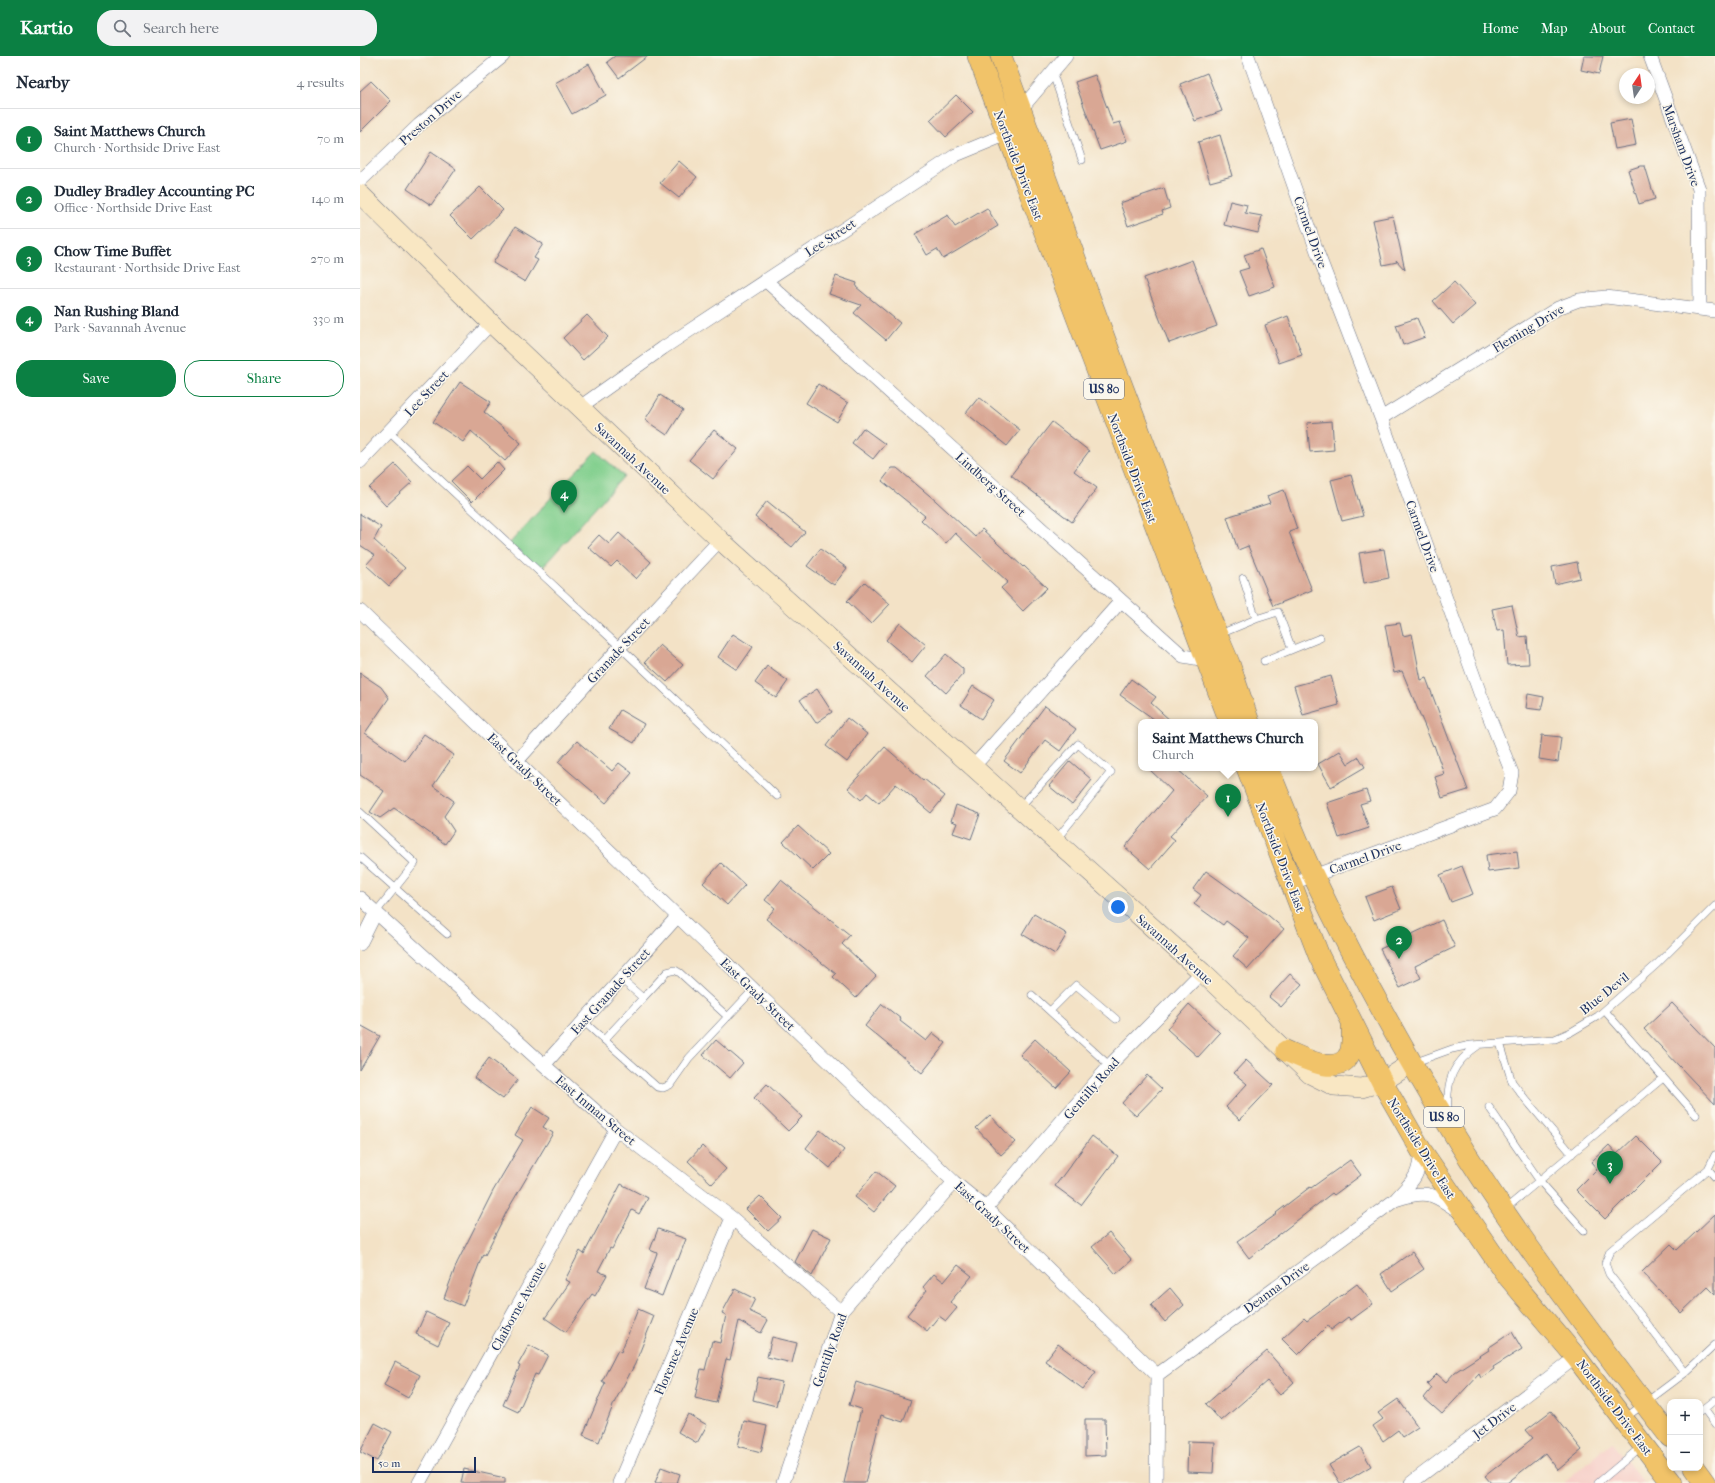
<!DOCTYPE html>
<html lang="en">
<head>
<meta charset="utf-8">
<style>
  :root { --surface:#fff; --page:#f2f2f3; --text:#1f2937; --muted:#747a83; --line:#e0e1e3; --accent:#0b8043 }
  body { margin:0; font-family:"IM FELL French Canon",serif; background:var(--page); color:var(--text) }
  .controls { position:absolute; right:12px; bottom:12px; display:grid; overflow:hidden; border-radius:8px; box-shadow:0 2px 6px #0003 }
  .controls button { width:36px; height:36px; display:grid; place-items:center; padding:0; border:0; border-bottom:1px solid var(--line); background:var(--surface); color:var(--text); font:20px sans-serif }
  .compass { position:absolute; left:1259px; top:12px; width:36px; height:36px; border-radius:50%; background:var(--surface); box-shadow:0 2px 6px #0003; rotate:13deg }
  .scale { position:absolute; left:12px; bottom:10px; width:104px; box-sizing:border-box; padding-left:4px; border:2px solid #1b2f5e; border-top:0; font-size:11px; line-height:14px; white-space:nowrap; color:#1b2f5e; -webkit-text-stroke:3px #fbf7ec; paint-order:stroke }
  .you { position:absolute; left:758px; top:851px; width:14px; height:14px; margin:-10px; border:3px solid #fff; border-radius:50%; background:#1a73e8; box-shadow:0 0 0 6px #1a73e833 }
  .badge { display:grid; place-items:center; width:26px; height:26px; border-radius:50%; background:var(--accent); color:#fff; font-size:13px; font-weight:700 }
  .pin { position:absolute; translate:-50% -33px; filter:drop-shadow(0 1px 2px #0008) }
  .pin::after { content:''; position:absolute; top:21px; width:14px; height:12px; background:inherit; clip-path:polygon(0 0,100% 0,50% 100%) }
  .popup { position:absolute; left:778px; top:663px; width:180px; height:52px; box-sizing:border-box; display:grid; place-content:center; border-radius:8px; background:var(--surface); filter:drop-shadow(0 1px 3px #0005); font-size:13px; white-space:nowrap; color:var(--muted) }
  .popup b { font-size:15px; color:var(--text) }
  .popup::after { content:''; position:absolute; left:50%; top:100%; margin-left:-8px; border:8px solid transparent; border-top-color:var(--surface) }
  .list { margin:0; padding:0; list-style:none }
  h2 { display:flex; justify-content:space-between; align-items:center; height:52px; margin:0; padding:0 16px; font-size:17px }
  h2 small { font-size:13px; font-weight:400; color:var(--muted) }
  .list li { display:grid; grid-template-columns:26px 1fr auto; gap:12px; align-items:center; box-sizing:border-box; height:60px; padding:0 16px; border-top:1px solid var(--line) }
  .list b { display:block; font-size:15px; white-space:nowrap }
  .list p { margin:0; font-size:13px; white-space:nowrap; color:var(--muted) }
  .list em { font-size:13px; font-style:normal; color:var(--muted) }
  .actions { display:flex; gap:8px; padding:12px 16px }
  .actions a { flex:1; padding:9px 0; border:1px solid var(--accent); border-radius:16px; text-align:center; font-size:14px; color:var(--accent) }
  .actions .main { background:var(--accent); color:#fff }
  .icon { flex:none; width:22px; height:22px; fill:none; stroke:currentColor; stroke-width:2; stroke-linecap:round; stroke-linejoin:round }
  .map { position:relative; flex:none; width:1355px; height:1427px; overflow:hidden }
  header { display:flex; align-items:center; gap:24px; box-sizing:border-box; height:56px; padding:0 20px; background:var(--accent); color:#fff }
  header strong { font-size:19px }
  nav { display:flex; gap:22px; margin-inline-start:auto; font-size:14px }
  .search { width:280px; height:36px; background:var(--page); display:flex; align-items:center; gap:10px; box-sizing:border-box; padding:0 14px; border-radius:16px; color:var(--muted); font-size:15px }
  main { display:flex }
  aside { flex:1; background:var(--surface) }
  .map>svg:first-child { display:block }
</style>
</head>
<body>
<header>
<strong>Kartio</strong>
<div class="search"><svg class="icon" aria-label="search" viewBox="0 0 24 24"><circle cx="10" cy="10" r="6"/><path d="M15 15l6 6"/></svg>Search here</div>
<nav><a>Home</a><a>Map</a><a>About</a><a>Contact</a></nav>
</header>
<main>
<aside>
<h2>Nearby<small>4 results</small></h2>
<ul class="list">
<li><span class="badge">1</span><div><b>Saint Matthews Church</b><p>Church · Northside Drive East</p></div><em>70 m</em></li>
<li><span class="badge">2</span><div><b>Dudley Bradley Accounting PC</b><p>Office · Northside Drive East</p></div><em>140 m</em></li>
<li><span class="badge">3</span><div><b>Chow Time Buffet</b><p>Restaurant · Northside Drive East</p></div><em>270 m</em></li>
<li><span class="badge">4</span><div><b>Nan Rushing Bland</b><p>Park · Savannah Avenue</p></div><em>330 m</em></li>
</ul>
<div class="actions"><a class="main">Save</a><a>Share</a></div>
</aside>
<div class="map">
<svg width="1355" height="1427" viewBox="0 0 1355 1427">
  <rect width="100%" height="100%" fill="#fbf7ec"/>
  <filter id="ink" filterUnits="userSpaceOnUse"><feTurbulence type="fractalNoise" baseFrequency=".025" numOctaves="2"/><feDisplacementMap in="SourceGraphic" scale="8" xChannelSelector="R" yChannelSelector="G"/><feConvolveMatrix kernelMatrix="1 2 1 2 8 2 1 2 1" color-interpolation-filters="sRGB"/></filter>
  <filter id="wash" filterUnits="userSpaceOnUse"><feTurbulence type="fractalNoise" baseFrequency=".012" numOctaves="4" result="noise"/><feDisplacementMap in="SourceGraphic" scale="16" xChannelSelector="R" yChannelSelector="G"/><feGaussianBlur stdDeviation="0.9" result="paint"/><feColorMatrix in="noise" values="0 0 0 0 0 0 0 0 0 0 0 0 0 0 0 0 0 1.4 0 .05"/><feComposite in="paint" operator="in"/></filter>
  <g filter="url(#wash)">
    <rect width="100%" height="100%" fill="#f3e2c6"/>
    <path fill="#f7d0c9" d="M1252,1386l32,41h-80z"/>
    <path fill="#81cf8d" stroke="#4e7f76" d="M236,395l28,25 -84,94 -31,-26 59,-65z"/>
    <g id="blocks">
      <path fill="#d9a794" d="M255,0h33l-29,22 -12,-16z
        M1224,0h19l-4,18 -18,-4z
        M229,8l17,31 -34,19 -17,-31z
        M847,17l15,38 -27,10 -15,-37z
        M735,19l18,49 7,-2 7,19 -27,9 -25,-68z
        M11,25l20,20 -31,31v-41z
        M596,39l17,17 -27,25 -16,-17z
        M1271,63l5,26 -21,4 -5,-26z
        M860,79l12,41 -22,6 -12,-40z
        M71,96l25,17 -25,36 -24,-16z
        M319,105l18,16 -18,21 -19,-15z
        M1280,110h5l10,33 -16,5 -11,-34z
        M120,131l23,23 -30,29 -23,-23z
        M804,132l6,20 -8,3 1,3 -35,12 -8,-23z
        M870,145l17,4 -2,8 17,3 -4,17 -34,-8z
        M627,152l11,18 -55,33 -6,-10 -10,6 -12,-21 33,-19 7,12z
        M1033,160l12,54 -9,-10 1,2 -14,3 -10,-45z
        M155,171l28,17 -9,14 4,2 -13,22 -32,-19z
        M901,193l14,38 -26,9 -10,-25 10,-3 -5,-13z
        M832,204l25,66 -48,17 -25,-65z
        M476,220l21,7 -1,4 44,36 -14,17 -32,-27 7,-8 -32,-11z
        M1094,226l21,23 -22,19 -20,-23z
        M227,259l21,22 -25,23 -20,-22z
        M928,260l14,39 -23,8 -14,-38z
        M1057,262l8,19 -22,8 -7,-20z
        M100,326l31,20 -7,10 37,31 -16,18 -34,-30 -8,11 -30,-20z
        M458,328l30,19 -11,19 -31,-19z
        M300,339l23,15 -16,25 -22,-15z
        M619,341l41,33 -13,16 -41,-33z
        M972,365l2,29 -24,2 -3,-29z
        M692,366l37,29 -15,20 23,17 -25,34 -61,-47z
        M503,372l22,16 -12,15 -21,-16z
        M354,374l24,19 -25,30 -24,-19z
        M137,406l7,8 -32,32 -21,-21 16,-15 13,13z
        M35,408l17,18 -26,24 -17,-18z
        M532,412h5l39,33 39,36 7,-8 41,38 1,-1 23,22 -24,23 -22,-23 7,-6 -53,-49 -9,10 -25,-23 4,-4 -43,-35z
        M991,419l12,41 -21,5 -11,-41z
        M924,434l13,39 -8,3 23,58 -39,16 -25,-60 -10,4 -11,-33 43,-14 -3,-7z
        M407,445l38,31 -13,15 -37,-30z
        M0,458l21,13 -7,13 31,28 -16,18 -23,-21 9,-10 -15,-10z
        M259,477l32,29 -15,17 -19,-18 -6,6 -23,-20 11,-12 10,9z
        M460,493l27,19 -13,17 -27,-19z
        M1024,493l5,29 -25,5 -5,-30z
        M1217,506l3,16 -25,6 -3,-17z
        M505,526l25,22 -19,20 -24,-23z
        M1152,549l7,32 8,-1 2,28 -22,1 -3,-35 -7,1 -5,-22z
        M540,567l26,22 -14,17 -26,-22z
        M1040,567l3,13 9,-2 9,46 5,-2 42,112 -26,8 -7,-21 9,-3 -10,-29 -1,1 -31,-75 -8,2 -9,-48z
        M373,578l20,13 -16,23 -19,-13z
        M300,589l23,20 -16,17 -22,-20z
        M586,598l17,15v5l-17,19 -19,-17z
        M407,610l21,15 -12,17 -21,-15z
        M0,617l21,14 8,11 -24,35 40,28 19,-27 30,21 -21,31 21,15 -10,15 10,15 -9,13 -51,-36 -14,10 -10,-6 14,-21 -24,-16z
        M971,620l8,29 -36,10 -9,-29z
        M771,623l25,18 -5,6 21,19h-14l-38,-27z
        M613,630l21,14 -13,19 -20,-14z
        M457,633l15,23 -16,11 -16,-23z
        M1168,638l16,3 -3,13 -15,-2z
        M685,650l31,23 -16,22 -15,-11 -25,33 -16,-12z
        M260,654l24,14 -10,19 -25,-14z
        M487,662l20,16 -20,28 -21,-16z
        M1182,679l19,2 -3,25 -19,-3z
        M217,685l35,30 7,-8 13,10 -26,30 -48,-41z
        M525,691l38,33 1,-1 21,17 -14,17 -35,-29 -17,19 -12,-10 -6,7 -13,-12z
        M980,695l8,13 11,-7 6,10 -34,20 -13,-23z
        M710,705l22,19 -20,25 -23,-19z
        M788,712h28l31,28 -37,40 5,4 -25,29 -25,-22 47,-56z
        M1006,734l4,11 -10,3 9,24 -30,10 -12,-35z
        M596,749l24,9 -9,25 -18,-6 4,-10 -6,-2z
        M438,770l31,28 -16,16 -30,-28z
        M1157,795l2,17 -31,4 -2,-17z
        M361,807l24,22 -18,20 -24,-22z
        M1102,810l11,28 -22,8 -11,-27z
        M846,815l63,45 15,13 -36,40 -15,-13 16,-18 -23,-17 -3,4 -29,-21 7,-9 -8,-6z
        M421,824l69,55 -8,9 34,32 -20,22 -23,-21 3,-3 -70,-55 9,-11 -10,-8z
        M1032,831l9,22 -27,11 -9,-23z
        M674,858l33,20 -12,20 -33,-20z
        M1082,864l13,27 -40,19 6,12 -21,10 -20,-39z
        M930,918l12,10 -21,23 -12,-10z
        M1312,947l43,45v56l-71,-75z
        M522,948l19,15 -1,2 26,20 7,-8 13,10 -24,30 -57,-47z
        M829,948l31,29 -22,24 -31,-28z
        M0,969l20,11 -20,34z
        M675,983l36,33 -15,16 -36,-33z
        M356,984l27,23 -13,15 -27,-23z
        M129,1002l29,22 -15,19 -29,-21z
        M886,1004l27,25 -33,35 -14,-13 21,-23 -13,-11z
        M787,1019l15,14 -26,27 -14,-13z
        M407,1028l35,33 -14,14 -34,-33z
        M172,1051l17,11 -6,9 10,6 -46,78 -22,44 -2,-1 -20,52 -19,-8 13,-35 36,-72 30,-51 -8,-5z
        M630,1059l25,27 -14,13 -25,-27z
        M460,1074l24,20 -14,18 -24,-20z
        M732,1080l26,20 -37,49 -26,-19z
        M1276,1080l26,26 -57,57 -29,-29 21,-21 -6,-7 18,-17 8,9z
        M342,1090l24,23 -14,15 -24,-23z
        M990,1104l11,15 -27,20 -2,-2 -83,65 -12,-16 40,-28 -1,-1 34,-26 1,1z
        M516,1115l19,15 -21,26 -19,-15z
        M261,1128l27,14 -9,16 -7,-4 -20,39 -2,-1 -12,23 9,4 -12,21 -3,-2 -26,38 -21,-14 25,-36 -5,-2 15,-29 4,3z
        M400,1140l22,22 -14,13 -22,-22z
        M1355,1158v80l-7,-7 -27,26 -39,-41 29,-28 6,6z
        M298,1173l28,10 -8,21 -2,-1 -14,37 -18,-7 13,-36 -7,-3z
        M452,1173l19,9 -19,38 -17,-14z
        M749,1177l23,27 -16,14 -24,-27z
        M1052,1196l12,17 -32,22 -11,-17z
        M598,1209l14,11 -22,26 7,6 -11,13 -7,-5 -12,15 -20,-16 20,-25 -4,-3 11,-13 10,8z
        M997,1228l16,20 -22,16 -3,-3 -17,13 -3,-5 -30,30 -16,-16 22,-21 3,3z
        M810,1232l14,17 -19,17 -14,-17z
        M375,1233l20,10 -6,12 19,9 -7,13 -22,-12 -9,39 -4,-1 -10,44 -21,-5 6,-29 4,1 7,-29 8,2 6,-28 -4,-2z
        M278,1253l16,7 -19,48 -21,39 -15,39 -16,-7 22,-52 -3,-2 16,-31 3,2z
        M66,1256l23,11 -11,22 -22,-11z
        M1152,1276l10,17 -29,18 1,2 -13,9 -2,-4 -37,40 -18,-16 8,-10 -5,-4 10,-10 9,8 9,-10 34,-22 -1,-2z
        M412,1281l25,6 -5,20 -25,-6z
        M698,1288l38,28 -13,17 -38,-28z
        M169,1289l19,10 -10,20 -3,-1 -17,38 -15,-7 17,-39 -2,-1z
        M907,1295l27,31 -14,13 -13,-14 -46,40 -15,-17z
        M35,1306l25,13 -12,23 -24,-13z
        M398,1321l24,5 -6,24 -23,-6z
        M496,1326l55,18 -8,22 -22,-7 -16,68h-21l17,-74 -12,-4z
        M1038,1343l20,28 -15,10 -5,-7 -15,11 -10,-15 10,-7 -5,-6z
        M1191,1355l31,39 -24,20 -13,-17 -38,30h-16l-6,-7 48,-38 -7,-8z
        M328,1358l19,11 -10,18 -19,-11z
        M725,1363h20l1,36 -21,1z
        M384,1365l23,5 -6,26 -23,-6z
        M15,1367l17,9 -15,29 -17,-9z
        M828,1385l27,1 -2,31 -26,-1z
        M1000,1391l11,19 -28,17h-3l-11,-18z
        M301,1411l19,7 -3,9h-22z
        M104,1413l41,9v5h-44z"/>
    </g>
  </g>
  <g filter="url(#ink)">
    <use href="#blocks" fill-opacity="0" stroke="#676e82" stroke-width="1"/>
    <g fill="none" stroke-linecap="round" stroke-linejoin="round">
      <defs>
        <path id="lane" d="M692,15l30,89
          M29,376l231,215 157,149
          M896,563l22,-7 14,37
          M860,578l36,-15 -13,-41
          M904,605l56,-23
          M660,751l58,-63 33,28 -56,69
          M0,756l55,51 -39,49
          M0,801l87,77
          M672,939l78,71
          M283,942l24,-26 8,-2 5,3 48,44
          M690,955l26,-26 40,34
          M1245,955l91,104
          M223,965l74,66 6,1 7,-3 19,-27 64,-68
          M244,984l39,-42 -22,-19
          M1140,987l12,39 10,13 50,59
          M1053,1007l39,-14 19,-4 84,-6 16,-7 27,-16 59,-52 58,-58
          M1129,1051l50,73 45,51
          M1088,1056c-2,-32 4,-49 31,-67
          M1348,1113l7,-14
          M1145,1153l158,-131
          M1325,1317l30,-28
          M1344,1353l11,15
          M1340,1356l15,-12
          M1265,1362l60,-45 -76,-99 -4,-11 5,-12 98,-82 7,8
          M1238,1427l44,-37"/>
        <path id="street" d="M888,0l70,198 63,164 100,278 31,77 -3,18 -14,18 -182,67 -22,7
          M1290,0l49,133 1,119
          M0,125l59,-56 84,-69
          M405,224l418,376 29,5
          M220,351l83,-59 293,-193 51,-21 14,-25 45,-53
          M1021,362l177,-110 21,-8 27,-3 109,14
          M0,406l131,-139
          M0,555l594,571 32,26 171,167
          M157,705l103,-114 100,-107
          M613,711l148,-166
          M0,842l184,167 72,64 116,89 109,94
          M0,888l16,-32
          M184,1009l133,-148
          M1035,1144c31,-10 36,-8 63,11
          M626,1152l127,-146 89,-90
          M797,1319l238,-175c18,-20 24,-22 26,-50
          M59,1427l197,-354
          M259,1427l113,-265
          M423,1427l58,-171 113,-130
          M796,1427l1,-108
          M1051,1427l165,-126"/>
        <path id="secondary" d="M0,138l131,129 229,217 482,432 108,102 24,12 28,2 20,-6 30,-19"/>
        <path id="primary" d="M618,0l252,666
          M641,0l117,319 99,260 12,28 20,59
          M887,712l72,188 63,126 39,68 85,124 70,83 96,126
          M908,712c15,36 29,74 46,109 40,84 86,169 135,249 66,109 144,210 221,311
          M926,995c17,7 53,27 64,2 3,-8 2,-19 2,-28
          M1334,1412l11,15"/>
      </defs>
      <use href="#lane" stroke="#676e82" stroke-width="8"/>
      <use href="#street" stroke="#676e82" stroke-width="14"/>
      <use href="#secondary" stroke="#676e82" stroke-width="20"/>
      <use href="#primary" stroke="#676e82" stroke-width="22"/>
      <use href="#lane" stroke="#fff" stroke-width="7"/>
      <use href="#street" stroke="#fff" stroke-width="13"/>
      <use href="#secondary" stroke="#f9e7c3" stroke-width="19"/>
      <use href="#primary" stroke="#f1c369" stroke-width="21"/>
    </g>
  </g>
  <g text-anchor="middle" stroke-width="3" stroke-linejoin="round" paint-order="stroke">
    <g fill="#fbf7ec" stroke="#5e6b89" stroke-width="1">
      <rect x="724" y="323" width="40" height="20" rx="3"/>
      <rect x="1064" y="1051" width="40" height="20" rx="3"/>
    </g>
    <g font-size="12" font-weight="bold" fill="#1b2f5e">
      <text x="744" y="337">US 80</text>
      <text x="1084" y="1065">US 80</text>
    </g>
    <g font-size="13" fill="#1b2f5e" stroke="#fbf7ec">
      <text transform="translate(70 61) rotate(-41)" y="5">Preston Drive</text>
      <text transform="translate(1322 89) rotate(70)" y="5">Marsham Drive</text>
      <text transform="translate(659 109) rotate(69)" y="5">Northside Drive East</text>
      <text transform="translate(951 176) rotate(70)" y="5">Carmel Drive</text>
      <text transform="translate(470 181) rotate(-33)" y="5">Lee Street</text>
      <text transform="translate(1168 272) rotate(-31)" y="5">Fleming Drive</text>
      <text transform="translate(66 337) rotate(-47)" y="5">Lee Street</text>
      <text transform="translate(273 402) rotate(43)" y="5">Savannah Avenue</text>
      <text transform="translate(773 412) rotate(69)" y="5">Northside Drive East</text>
      <text transform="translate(631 428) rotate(42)" y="5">Lindberg Street</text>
      <text transform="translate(1063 480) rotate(70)" y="5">Carmel Drive</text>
      <text transform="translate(258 594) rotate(-47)" y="5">Granade Street</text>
      <text transform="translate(512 620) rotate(42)" y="5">Savannah Avenue</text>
      <text transform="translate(165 713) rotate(44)" y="5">East Grady Street</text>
      <text transform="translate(921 801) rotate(69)" y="5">Northside Drive East</text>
      <text transform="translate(1005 801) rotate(-20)" y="5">Carmel Drive</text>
      <text transform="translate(815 893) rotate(42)" y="5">Savannah Avenue</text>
      <text transform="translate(250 935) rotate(-48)" y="5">East Granade Street</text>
      <text transform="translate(1244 937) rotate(-39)" y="5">Blue Devil</text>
      <text transform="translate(398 938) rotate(44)" y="5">East Grady Street</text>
      <text transform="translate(731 1032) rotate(-49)" y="5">Gentilly Road</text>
      <text transform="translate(236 1054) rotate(40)" y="5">East Inman Street</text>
      <text transform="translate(1062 1092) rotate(58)" y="5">Northside Drive East</text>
      <text transform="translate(633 1161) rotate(43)" y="5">East Grady Street</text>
      <text transform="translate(916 1231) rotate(-36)" y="5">Deanna Drive</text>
      <text transform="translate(158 1250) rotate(-61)" y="5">Claiborne Avenue</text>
      <text transform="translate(469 1294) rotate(-70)" y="5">Gentilly Road</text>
      <text transform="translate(316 1295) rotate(-67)" y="5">Florence Avenue</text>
      <text transform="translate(1255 1351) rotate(53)" y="5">Northside Drive East</text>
      <text transform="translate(1134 1364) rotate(-37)" y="5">Jet Drive</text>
    </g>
  </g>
</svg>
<div class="controls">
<button>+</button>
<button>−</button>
</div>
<svg class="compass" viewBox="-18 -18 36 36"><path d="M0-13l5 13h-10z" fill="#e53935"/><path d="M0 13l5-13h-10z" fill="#747a83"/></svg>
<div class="scale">50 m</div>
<div class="you"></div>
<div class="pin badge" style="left:868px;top:761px">1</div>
<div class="popup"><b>Saint Matthews Church</b>Church</div>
<div class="pin badge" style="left:1039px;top:903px">2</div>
<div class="pin badge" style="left:1250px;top:1128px">3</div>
<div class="pin badge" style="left:204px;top:457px">4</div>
</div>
</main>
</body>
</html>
